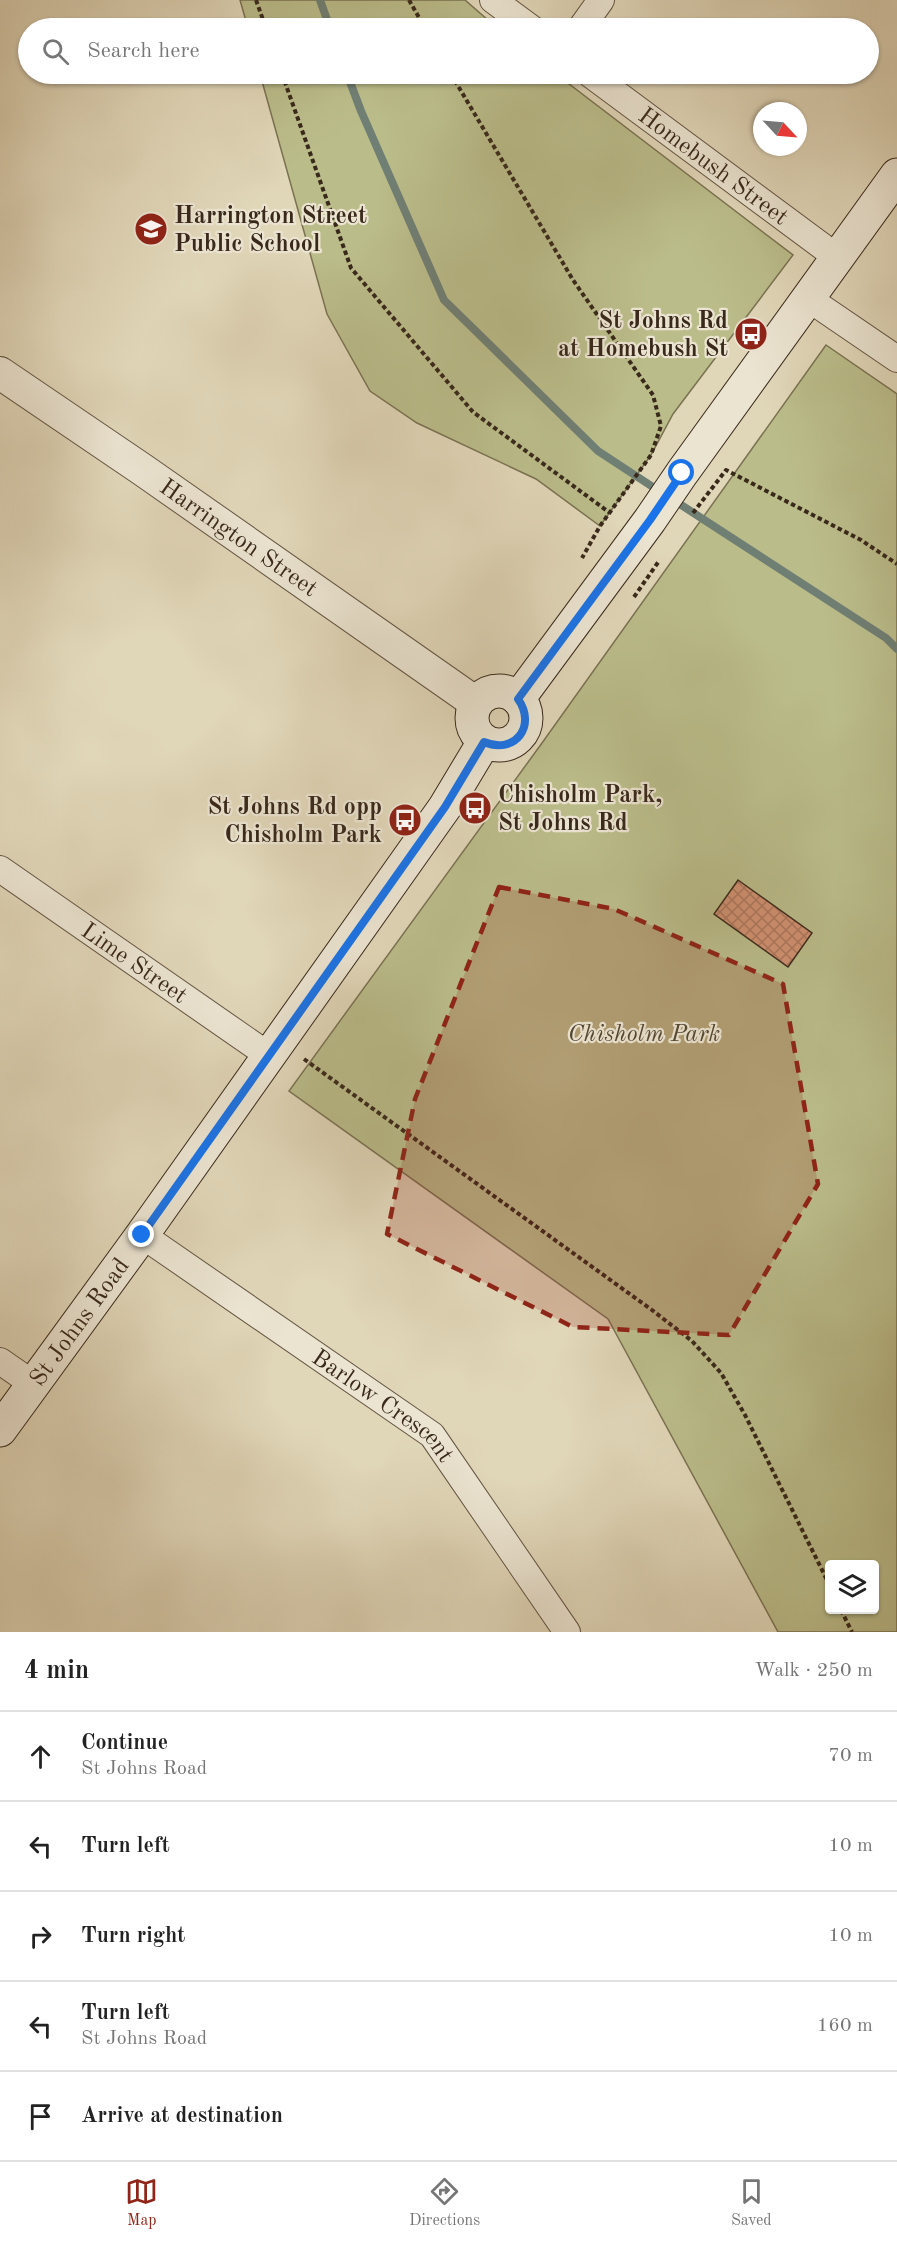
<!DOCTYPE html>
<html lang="en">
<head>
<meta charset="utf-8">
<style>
  :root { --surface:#fff; --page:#f2f2f2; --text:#222; --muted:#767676; --line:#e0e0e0; --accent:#8f2418 }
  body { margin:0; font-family:"Old Standard TT",serif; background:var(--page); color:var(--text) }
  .controls { position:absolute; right:18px; bottom:18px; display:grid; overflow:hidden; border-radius:6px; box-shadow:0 2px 4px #0004 }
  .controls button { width:54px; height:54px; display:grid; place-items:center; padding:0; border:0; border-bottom:2px solid var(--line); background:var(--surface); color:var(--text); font:30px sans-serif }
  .compass { position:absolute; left:753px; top:102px; width:54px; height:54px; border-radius:50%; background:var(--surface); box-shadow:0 2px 4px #0004; rotate:116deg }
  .stop { position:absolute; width:18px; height:18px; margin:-14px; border:4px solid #1a73e8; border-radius:50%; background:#fff }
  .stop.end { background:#1a73e8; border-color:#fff; box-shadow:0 2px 6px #0008 }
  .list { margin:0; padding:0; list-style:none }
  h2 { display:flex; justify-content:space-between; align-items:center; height:78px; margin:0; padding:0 24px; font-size:26px }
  h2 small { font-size:20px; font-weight:400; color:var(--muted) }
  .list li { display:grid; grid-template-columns:39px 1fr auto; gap:18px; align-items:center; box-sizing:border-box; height:90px; padding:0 24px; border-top:2px solid var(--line) }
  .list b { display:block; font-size:22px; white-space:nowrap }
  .list p { margin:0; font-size:20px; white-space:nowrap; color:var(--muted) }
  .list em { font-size:20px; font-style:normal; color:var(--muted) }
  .icon { flex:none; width:33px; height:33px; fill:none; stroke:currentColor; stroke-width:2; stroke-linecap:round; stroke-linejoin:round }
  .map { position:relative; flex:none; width:897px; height:1632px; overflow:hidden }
  .search { position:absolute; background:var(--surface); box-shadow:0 2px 4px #0004; left:18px; right:18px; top:18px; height:66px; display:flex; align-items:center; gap:15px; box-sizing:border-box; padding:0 21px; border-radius:33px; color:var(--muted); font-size:22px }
  .sheet { height:528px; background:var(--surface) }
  nav { display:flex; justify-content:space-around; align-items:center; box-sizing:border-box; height:84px; border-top:2px solid var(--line); background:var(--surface); font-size:16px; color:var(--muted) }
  nav a { display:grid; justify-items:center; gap:3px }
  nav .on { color:var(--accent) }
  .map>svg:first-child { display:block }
</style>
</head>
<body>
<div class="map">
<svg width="897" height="1632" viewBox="0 0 897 1632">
  <defs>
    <pattern id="building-cross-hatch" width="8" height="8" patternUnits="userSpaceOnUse" patternTransform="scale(1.5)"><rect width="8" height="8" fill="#d19172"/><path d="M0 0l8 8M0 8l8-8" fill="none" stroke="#ab765d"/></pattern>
  </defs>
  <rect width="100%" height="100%" fill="#e0d6b8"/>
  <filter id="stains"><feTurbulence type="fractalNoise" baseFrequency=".00333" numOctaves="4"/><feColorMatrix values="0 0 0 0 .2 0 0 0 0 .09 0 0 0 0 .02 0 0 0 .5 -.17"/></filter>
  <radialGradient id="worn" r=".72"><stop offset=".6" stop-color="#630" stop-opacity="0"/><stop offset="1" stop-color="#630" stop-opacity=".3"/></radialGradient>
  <path fill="#babc8a" stroke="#7a7252" stroke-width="1.5" fill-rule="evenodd" d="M240,0h225l32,28h-249z
    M260,74h296l237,181 -120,159 -22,41 -51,71 -64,-47 -119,-56 -47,-32 -43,-77z
    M826,345l71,49v1238h-119l-170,-313 -319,-228 253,-348zM830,1564h44v46h-44z"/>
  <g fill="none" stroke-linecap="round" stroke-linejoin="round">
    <path stroke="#707f74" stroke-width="8" d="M320,0l10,28
      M347,74l14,37 83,189 154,151 61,40
      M672,499l214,139 11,11"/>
  </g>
  <path fill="url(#building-cross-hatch)" stroke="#39291b" stroke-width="1.5" d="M738,880l74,53 -24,34 -74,-53z"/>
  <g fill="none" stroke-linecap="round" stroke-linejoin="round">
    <defs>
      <g id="minor">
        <path d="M493,0l38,28"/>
        <path d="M581,28l20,-28"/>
        <path id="s1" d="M590,74l248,184"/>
        <path d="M809,299l88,60"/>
        <path id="s2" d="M0,869l268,186"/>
        <path id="s3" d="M142,1235l290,200 135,197"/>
        <path d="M0,1361l33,23"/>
      </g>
      <g id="tertiary">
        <path id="s4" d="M0,373l143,97 333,233"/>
      </g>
      <g id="secondary">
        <circle cx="499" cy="718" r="27"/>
        <path d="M518,699l132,-179 32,-47 215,-298"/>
        <path id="s5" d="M0,1430l142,-195 303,-428 39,-65"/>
      </g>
    </defs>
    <use href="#minor" stroke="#635442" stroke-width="28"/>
    <use href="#tertiary" stroke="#635442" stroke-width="34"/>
    <use href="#secondary" stroke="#39291b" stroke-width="35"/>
    <path stroke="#39291b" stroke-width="4" stroke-dasharray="4.5 3" stroke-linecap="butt" d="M256,0l10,28
      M409,0l16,28
      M282,74l69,194 122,144 137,101
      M451,74l122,206 80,115 8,31 -10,29 -51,71 -18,32
      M693,513l33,-43 135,70 36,24
      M634,597l25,-36
      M304,1059l348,251 40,31 29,32 24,42 85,171
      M841,1610l11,22"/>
    <use href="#minor" stroke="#ebe4d1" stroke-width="26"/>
    <use href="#tertiary" stroke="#ebe4d1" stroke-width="32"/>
    <use href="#secondary" stroke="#ebe4d1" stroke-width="33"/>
  </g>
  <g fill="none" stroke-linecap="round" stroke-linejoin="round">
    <path stroke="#1a73e8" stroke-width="8" d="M142,1235l303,-428 39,-65c31,13 53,-16 34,-43l132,-179 32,-47"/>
  </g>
  <path fill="#8f2418" fill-opacity="0.2" stroke="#8f2418" stroke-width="4.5" stroke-dasharray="12 8" stroke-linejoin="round" d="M499,887l115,22 169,75 35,200 -89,151 -156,-8 -186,-93 28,-135z"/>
  <defs>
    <symbol id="school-disc" viewBox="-11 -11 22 22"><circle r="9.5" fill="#8f2418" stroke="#ebe4d1"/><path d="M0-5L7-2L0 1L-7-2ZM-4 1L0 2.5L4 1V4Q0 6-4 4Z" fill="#fff"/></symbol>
    <symbol id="bus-disc" viewBox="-11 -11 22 22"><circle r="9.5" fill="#8f2418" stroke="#ebe4d1"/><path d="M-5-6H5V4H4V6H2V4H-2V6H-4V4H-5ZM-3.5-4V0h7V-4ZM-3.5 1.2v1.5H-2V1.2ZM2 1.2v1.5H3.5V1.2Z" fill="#fff"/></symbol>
  </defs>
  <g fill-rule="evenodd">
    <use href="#school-disc" x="132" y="210" width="38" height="38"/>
    <use href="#bus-disc" x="732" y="315" width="38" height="38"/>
    <use href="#bus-disc" x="456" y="789" width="38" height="38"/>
    <use href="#bus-disc" x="386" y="801" width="38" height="38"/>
  </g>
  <g text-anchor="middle" stroke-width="4.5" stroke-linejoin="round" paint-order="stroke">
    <g font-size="24" fill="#39291b" stroke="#ebe4d1">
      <text dy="8" stroke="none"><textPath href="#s1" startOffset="154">Homebush Street</textPath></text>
      <text dy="8" stroke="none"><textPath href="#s4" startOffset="290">Harrington Street</textPath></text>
      <text dy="8" stroke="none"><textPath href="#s2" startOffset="164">Lime Street</textPath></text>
      <text dy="8" stroke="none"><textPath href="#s5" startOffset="134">St Johns Road</textPath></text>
      <text dy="8" stroke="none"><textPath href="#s3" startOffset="296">Barlow Crescent</textPath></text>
    </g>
    <g font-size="24" font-weight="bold" fill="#39291b" stroke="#ebe4d1" text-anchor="start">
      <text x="174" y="223">Harrington Street<tspan x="174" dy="28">Public School</tspan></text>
      <text x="728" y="328" text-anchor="end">St Johns Rd<tspan x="728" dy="28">at Homebush St</tspan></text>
      <text x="498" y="802">Chisholm Park,<tspan x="498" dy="28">St Johns Rd</tspan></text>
      <text x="382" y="814" text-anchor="end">St Johns Rd opp<tspan x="382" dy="28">Chisholm Park</tspan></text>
    </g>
    <g font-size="24" font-style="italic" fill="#534631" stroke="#ebe4d1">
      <text x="644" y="1041">Chisholm Park</text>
    </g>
  </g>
  <rect width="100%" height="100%" filter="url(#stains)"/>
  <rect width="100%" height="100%" fill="url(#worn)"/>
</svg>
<div class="controls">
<button><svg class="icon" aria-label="layers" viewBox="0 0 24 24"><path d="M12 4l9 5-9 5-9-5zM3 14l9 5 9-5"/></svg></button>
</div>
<svg class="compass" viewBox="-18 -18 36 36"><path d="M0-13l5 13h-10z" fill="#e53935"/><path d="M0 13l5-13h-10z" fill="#767676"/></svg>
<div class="stop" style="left:682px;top:473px"></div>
<div class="stop end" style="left:142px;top:1235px"></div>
<div class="search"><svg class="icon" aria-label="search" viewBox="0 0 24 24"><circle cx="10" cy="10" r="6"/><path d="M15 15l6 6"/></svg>Search here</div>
</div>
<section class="sheet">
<h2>4 min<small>Walk · 250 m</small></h2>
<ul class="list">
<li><svg class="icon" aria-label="ahead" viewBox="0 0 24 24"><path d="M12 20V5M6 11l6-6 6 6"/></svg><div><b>Continue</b><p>St Johns Road</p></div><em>70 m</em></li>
<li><svg class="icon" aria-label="left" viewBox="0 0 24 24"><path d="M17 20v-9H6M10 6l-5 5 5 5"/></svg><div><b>Turn left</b></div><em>10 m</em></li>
<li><svg class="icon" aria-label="right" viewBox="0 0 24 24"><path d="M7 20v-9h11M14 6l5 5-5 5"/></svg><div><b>Turn right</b></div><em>10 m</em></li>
<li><svg class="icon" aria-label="left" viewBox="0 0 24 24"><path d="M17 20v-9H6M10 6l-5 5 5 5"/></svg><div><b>Turn left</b><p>St Johns Road</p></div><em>160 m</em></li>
<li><svg class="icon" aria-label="arrive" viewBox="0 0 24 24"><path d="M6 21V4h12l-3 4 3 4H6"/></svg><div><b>Arrive at destination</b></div></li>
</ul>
</section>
<nav>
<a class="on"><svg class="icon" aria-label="map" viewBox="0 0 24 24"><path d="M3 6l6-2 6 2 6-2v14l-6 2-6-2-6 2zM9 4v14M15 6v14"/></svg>Map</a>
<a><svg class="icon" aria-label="directions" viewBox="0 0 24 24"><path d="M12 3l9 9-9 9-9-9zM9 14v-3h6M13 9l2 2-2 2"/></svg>Directions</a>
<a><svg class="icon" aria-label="saved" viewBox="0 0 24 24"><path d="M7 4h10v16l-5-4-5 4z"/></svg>Saved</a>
</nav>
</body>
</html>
